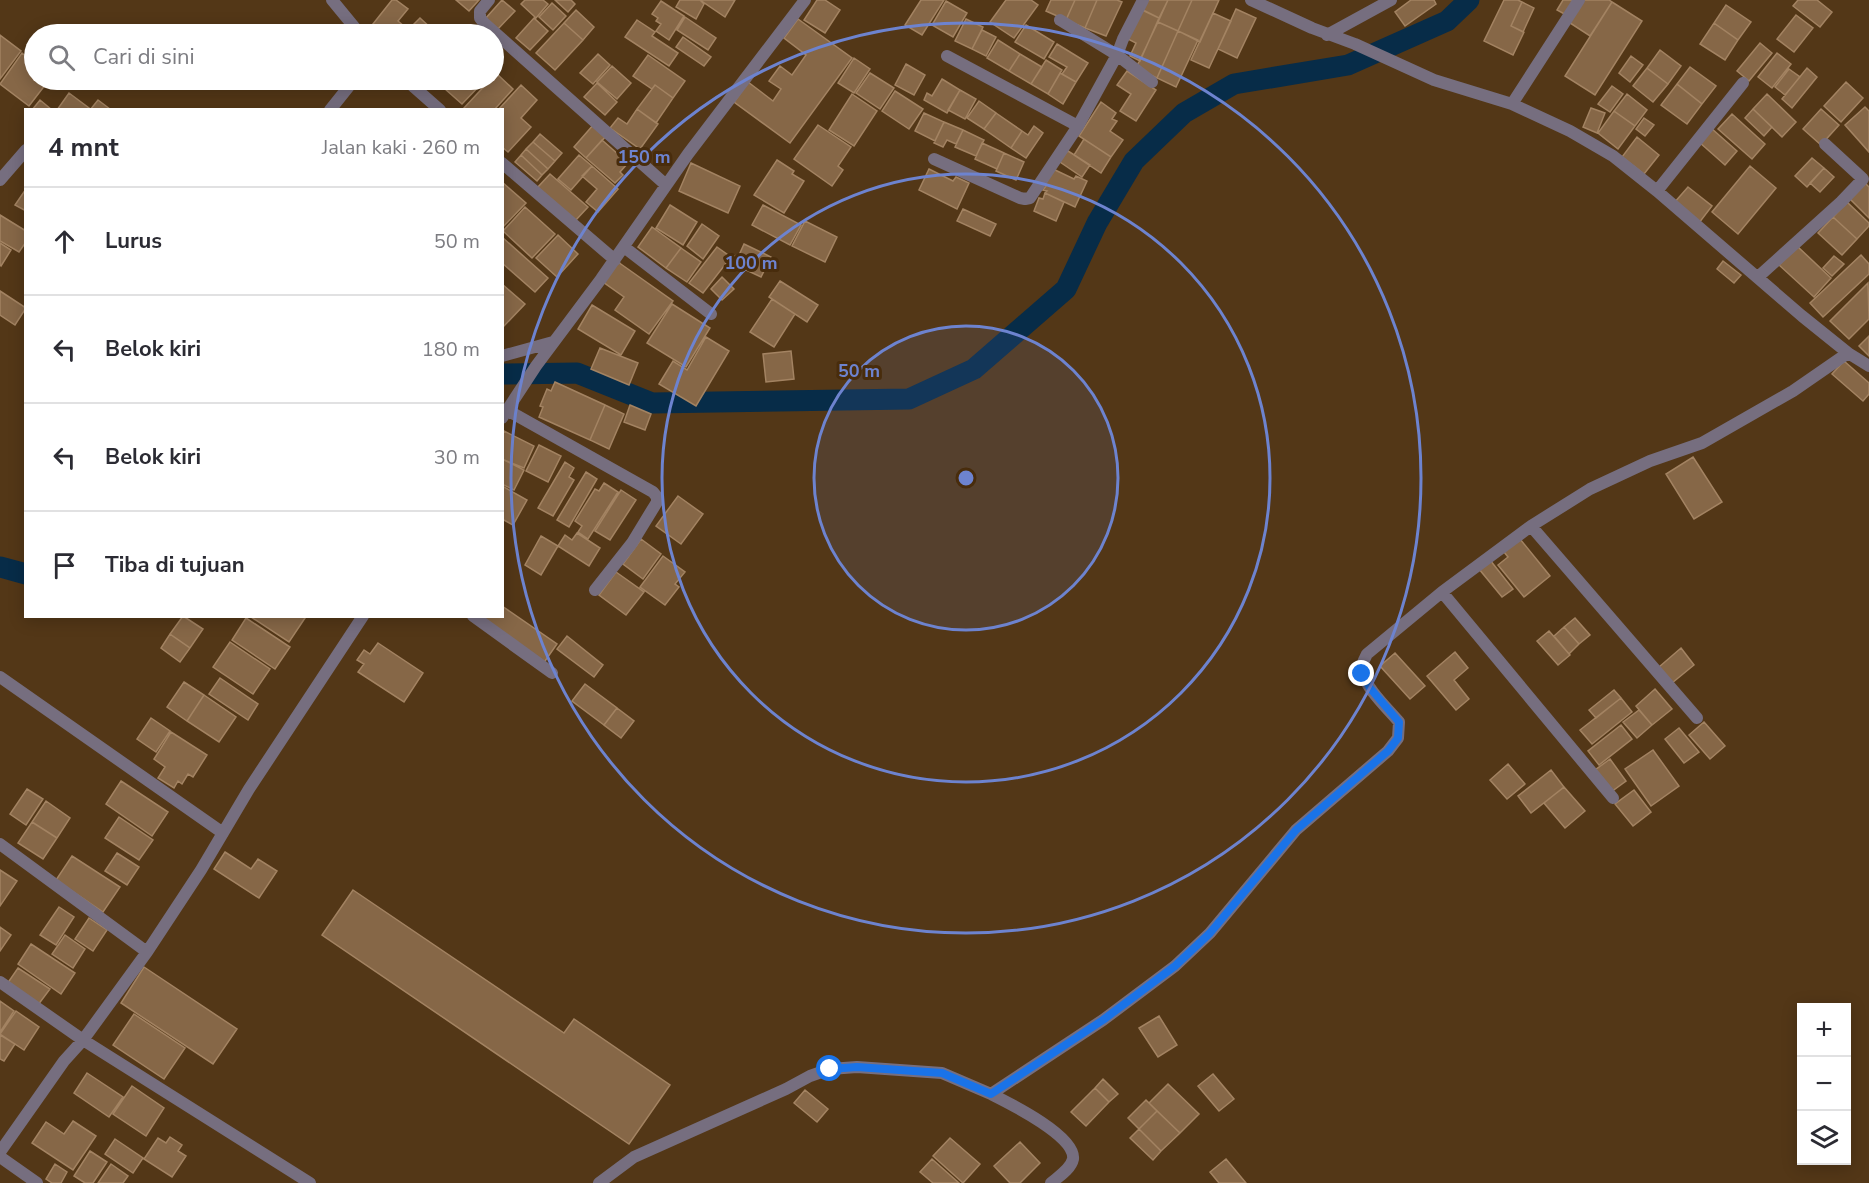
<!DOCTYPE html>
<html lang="id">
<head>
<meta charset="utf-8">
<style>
  :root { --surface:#fff; --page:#f2f2f3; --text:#2b2b33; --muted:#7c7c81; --line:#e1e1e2 }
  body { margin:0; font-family:"Nunito Sans",sans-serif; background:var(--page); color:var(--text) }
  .controls { position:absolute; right:18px; bottom:18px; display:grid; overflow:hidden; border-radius:0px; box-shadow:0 3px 15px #0003 }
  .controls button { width:54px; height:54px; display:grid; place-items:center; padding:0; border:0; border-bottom:2px solid var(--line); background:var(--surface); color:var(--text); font:30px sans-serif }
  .stop { position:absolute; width:18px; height:18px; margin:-14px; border:4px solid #1a73e8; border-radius:50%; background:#fff }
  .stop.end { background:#1a73e8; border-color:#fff; box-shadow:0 2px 6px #0008 }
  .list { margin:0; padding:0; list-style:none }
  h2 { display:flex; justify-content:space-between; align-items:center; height:78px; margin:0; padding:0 24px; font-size:26px }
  h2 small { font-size:20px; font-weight:400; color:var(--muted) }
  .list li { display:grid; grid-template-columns:39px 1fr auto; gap:18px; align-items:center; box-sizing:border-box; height:108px; padding:0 24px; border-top:2px solid var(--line) }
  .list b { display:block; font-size:22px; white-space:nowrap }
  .list em { font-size:20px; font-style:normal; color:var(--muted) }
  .icon { flex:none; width:33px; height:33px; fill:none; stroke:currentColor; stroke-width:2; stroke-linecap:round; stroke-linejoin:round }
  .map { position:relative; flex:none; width:1869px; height:1183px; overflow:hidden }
  .search { position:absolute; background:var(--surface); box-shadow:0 3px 15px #0003; left:24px; top:24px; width:480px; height:66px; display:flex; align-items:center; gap:15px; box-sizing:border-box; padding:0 21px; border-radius:33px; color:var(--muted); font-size:22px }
  .panel { position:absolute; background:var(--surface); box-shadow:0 3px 15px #0003; left:24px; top:108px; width:480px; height:510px; border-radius:0px }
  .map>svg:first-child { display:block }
</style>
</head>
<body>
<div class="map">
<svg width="1869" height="1183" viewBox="0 0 1869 1183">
  <rect width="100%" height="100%" fill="#533717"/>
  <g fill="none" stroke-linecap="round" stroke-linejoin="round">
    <path stroke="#072c48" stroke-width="21" d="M502,374l75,-1 75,30 257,-4 65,-30 92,-80 31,-66 37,-62 50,-48 50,-29 114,-19 99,-44 22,-21
      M0,567l26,7"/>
  </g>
  <path fill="#866747" stroke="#a38362" stroke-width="1.5" d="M392,0h4l12,9 -10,12 7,6 -6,7h-34z
    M456,0h23l-10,11z
    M502,0l13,11 -18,19 -12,-11z
    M525,0h18l5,4 -12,14 -15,-14z
    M555,0h16l4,4 -7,8z
    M680,0h20l4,4 -8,15 -20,-12z
    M700,0h35l-10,17z
    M817,0h8l15,10 -15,23 -21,-13z
    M921,0h23l-22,35 -17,-10z
    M1006,0h25l7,5 -24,33 -24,-16z
    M1051,0h24l-9,20 -20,-9z
    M1075,0h22l-12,28 -19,-8z
    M1097,0h20l5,2 -16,34 -21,-8z
    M1145,0h23l-9,18 -18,-9z
    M1168,0h24l-14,31 -20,-9z
    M1192,0h27l-19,42 -22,-11z
    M1411,0h23l2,4 -31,22 -10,-14z
    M1504,0h14l4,2 -11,24 13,6 -11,23 -29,-14z
    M1563,0h14l-9,16 -11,-6z
    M1580,0h29l3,2 -22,34 -23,-15z
    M1798,0h19l15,12 -12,15 -27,-21z
    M661,1l23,15 -15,24 -13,-9 5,-7 -5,-3 2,-3 -6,-4z
    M946,1l21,12 -14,24 -21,-12z
    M1522,2l12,6 -11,24 -12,-6z
    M1612,2l30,19 -47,74 -30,-19z
    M552,3l14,13 -13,14 -14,-13z
    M1726,5l25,17 -13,18 -24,-17z
    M1140,9l19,9 -19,43 -10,-5 6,-13 -10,-5z
    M1236,9l20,9 -19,40 -19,-9z
    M576,10l18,17 -11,13 -19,-17z
    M1213,13l18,8 -22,47 -18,-8z
    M1796,15l17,13 -19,24 -17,-13z
    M685,17l31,21 -8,12 -31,-20z
    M420,18l13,12 -4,4h-25z
    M534,18l14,13 -18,19 -14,-12z
    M798,19l54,39 -62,85 -56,-41 14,-20 25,19 8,-12 -12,-8 11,-15 12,9 14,-20 -22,-17z
    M966,19l17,8 -11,22 -17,-8z
    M637,20l18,12 -3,4 26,17 -9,13 -44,-29z
    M1158,22l20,9 -21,47 -21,-10z
    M564,23l19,17 -28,30 -19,-17z
    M1714,23l24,17 -13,20 -25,-16z
    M1026,25l28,17 -10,17 -29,-17z
    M982,30l14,7 -10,19 -14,-7z
    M1178,31l20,9 -22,47 -19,-9z
    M0,35l21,16 -21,28z
    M683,37l28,20 -7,9 -28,-19z
    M998,40l22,14 -11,17 -22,-13z
    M1760,43l12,10 -23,28 -12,-10z
    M1057,44l31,19 -12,19 -14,-8 5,-7 -18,-10z
    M1660,50l21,16 -13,18 -21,-16z
    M22,53l12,10v17h15l-20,26 -29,-22z
    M1777,53l14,11 -19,24 -14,-11z
    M598,54l12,11 -17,19 -13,-11z
    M1020,54l22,13 -11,17 -22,-13z
    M648,55l37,26 -12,17 -18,-13 -3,4 -19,-13z
    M1631,56l12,9 -13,17 -11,-9z
    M854,58l16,11 -16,24 -16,-10z
    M1046,60l16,10 -14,24 -17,-10z
    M906,64l19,11 -11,20 -19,-10z
    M612,66l19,17 -14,16 -20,-17z
    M1690,67l26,19 -14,18 -25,-20z
    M1647,68l21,16 -15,18 -20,-16z
    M1807,68l10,9 -25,31 -10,-9z
    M1789,69l11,8 -15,18 -10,-8z
    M1127,71l29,19 -20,31 -16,-10 11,-17 -14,-9z
    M496,73l17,16 -19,21 -31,-1 27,-29h4z
    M870,73l24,15 -14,21 -24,-16z
    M1060,73l16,9 -13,22 -15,-10z
    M942,79l18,11 -13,23 -23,-13 3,-7 5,3z
    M453,80h32l-23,24 -17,-15z
    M1846,82l17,16 -22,24 -17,-16z
    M597,83l20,19 -12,13 -21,-18z
    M1677,84l25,20 -15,20 -26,-19z
    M521,85l16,15 -16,18 10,9 -23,25 -6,-5v-37h-4z
    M655,85l18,13 -17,25 -19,-14z
    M1612,86l11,8 -13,18 -12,-8z
    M960,90l16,9 -11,20 -17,-9z
    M895,91l28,18 -14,20 -27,-18z
    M69,93l20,15 -1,2h-31z
    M852,94l25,17 -23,35 -25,-16z
    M1627,94l20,16 -12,16 -21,-15z
    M1767,94l29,28 -14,15 -29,-28z
    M40,100l12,10h-20z
    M98,100l12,9v1h-20z
    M979,101l17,12 -12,16 -17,-11z
    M1101,102l15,11 -4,6 5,2 -7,10 13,9 -12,17 -32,-21z
    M1865,107l4,4v41l-24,-27z
    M1591,108l14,5 -8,20 -14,-6z
    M637,109l21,15 -18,25 -30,-21 8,-10 9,6z
    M1753,109l19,18 -8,9 -19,-18z
    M1821,109l18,16 -18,20 -18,-16z
    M1614,111l21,15 -17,23 -20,-16z
    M924,113l20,9 -9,19 -20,-10z
    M996,113l26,18 -11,17 -27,-19z
    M1732,114l33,30 -13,15 -34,-30z
    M1644,118l10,7 -9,11 -9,-7z
    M944,122l19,8 -7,14 -9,-4 -4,7 -9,-4z
    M594,124l13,11 -21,23 -12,-11z
    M818,125l33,22 -13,19 5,4 -11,16 -38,-27z
    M1034,126l9,7 -17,25 -15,-10 11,-17 6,4z
    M1711,128l26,23 -12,14 -26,-23z
    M963,130l21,10 -8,16 -21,-9z
    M540,134l22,19 -7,8 -22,-19z
    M1637,137l22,18 -15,19 -22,-17z
    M1084,139l27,18 -10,16 -27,-18z
    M602,140l26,23 -8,9 3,3 -8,8 -29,-25z
    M533,142l22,19 -7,8 -22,-20z
    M982,143l22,10 -7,16 -22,-10z
    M526,149l22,20 -6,6 -21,-20z
    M1068,151l22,14 -8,12 -25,-17z
    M1004,153l20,9 -8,18 -20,-9z
    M521,155l21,20 -5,6 -22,-19z
    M579,155l13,11 -21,24 -13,-11z
    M1812,158l12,10 -17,19 -12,-11z
    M777,160l17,11 -2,3 12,7 -20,32 -30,-18z
    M691,163l49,23 -12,27 -49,-22z
    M592,166l26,23 -20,23 -12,-10 11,-13 -15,-13z
    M1750,166l26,22 -38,46 -26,-22z
    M1824,168l10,9 -14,15 -10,-9z
    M929,169l24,12 3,-4 13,6 -12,26 -38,-19z
    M1053,169l21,10 2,-3 11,5 -12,26 -30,-14 2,-2 -4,-1 3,-4 -3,-1z
    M550,174l38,33 -13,14 -38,-33z
    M502,182l24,21 -24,25z
    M1865,183l4,4v31l-20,-20z
    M1688,187l24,19 -13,17 -25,-20z
    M26,189v22l-11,-6z
    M1045,193l19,9 -8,19 -22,-10 5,-13 4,1z
    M1847,202l22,21v3l-12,13 -24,-22z
    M670,205l27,17 -14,23 -27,-17z
    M763,205l38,20 -11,20 -38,-20z
    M525,207l30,27 -23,24 -29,-27z
    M963,209l33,15 -6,12 -33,-15z
    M0,215l26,16v11l-7,10 -19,-11z
    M1833,217l24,22 -15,16 -24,-22z
    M805,221l32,16 -12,25 -33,-16z
    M702,224l17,12 -16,23 -16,-13z
    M652,227l29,21 -15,20 -28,-21z
    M558,235l20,19 -21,23 -21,-19z
    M502,237l46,41 -13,14 -33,-29z
    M0,243l11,7 -10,16 -1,-1z
    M744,244l27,13 -10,20 -30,-14 3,-7 5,-1z
    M1797,246l34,32 -17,19 -35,-32z
    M717,247l14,10 -28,36 -14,-10z
    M681,248l20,14 -14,20 -21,-14z
    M1861,255l8,9v10l-46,43 -13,-14z
    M1834,256l10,8 -12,12 -9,-8z
    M1723,261l18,14 -7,8 -17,-14z
    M618,262l55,39 -24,33 -34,-24 9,-13 -21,-15z
    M722,277l12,12 -12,11 -11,-11z
    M780,281l38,24 -11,17 -38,-25z
    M1868,283l1,36 -20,20 -19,-18z
    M502,284l23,20 -21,22 -2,-2z
    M0,291l26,17 -11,17 -15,-10z
    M772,299l23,15 -21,33 -24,-15z
    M672,304l38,24 -24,39 -39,-24z
    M592,305l43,26 -14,24 -43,-26z
    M1869,336v20l-10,-10z
    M706,337l23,14 -33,55 -37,-22 14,-23 14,9z
    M600,348l38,15 -9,22 -38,-16z
    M791,351l3,28 -28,3 -3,-28z
    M1844,361l25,22v11l-6,7 -31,-27z
    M555,382l50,23 -15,35 -51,-23 4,-10 -3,-1 7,-17 4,2z
    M605,405l19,9 -15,35 -19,-9z
    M630,405l21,9 -6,16 -21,-8z
    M504,431l30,15 -10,22 -22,-9v-24z
    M539,445l22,11 -13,26 -22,-11z
    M1693,457l29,45 -28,17 -28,-45z
    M502,459l22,11 -10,20 -12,-6z
    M565,462l9,6 -5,9 5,3 -21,36 -15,-8z
    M586,472l11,7 -28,48 -12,-7z
    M604,483l14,9 -30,47 -10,-7 4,-6 -7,-5 20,-32 4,2z
    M502,486l25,14 -14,25 -11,-6z
    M621,490l15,10 -26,40 -15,-9z
    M678,496l25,18 -22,30 -25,-18z
    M577,533l23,15 -11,18 -31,-20 7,-11 7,5z
    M541,536l17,10 -17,29 -16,-10z
    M641,539l20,15 -18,25 -20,-15z
    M1520,539l30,37 -26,21 -26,-32 10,-8 -4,-5z
    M663,556l22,16 -10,12 4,3 -14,18 -25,-18z
    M1490,560l23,29 -11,8 -23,-28z
    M616,572l28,20 -18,23 -27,-20z
    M502,606l55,38 -14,20 -66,-48h25z
    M183,616l20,13 -13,19 -20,-14z
    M303,616l2,2 -16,24 -38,-25z
    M246,618l44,29 -15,22 -43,-29z
    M1575,618l15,17 -11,9 -15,-17z
    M1564,627l15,17 -10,10 -15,-18z
    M1549,631l21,24 -12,10 -21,-24z
    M170,634l20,14 -10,14 -19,-14z
    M567,636l36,29 -9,12 -37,-28z
    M230,642l40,27 -17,25 -40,-27z
    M378,643l45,30 -19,29 -46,-30 6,-8 -7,-4 7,-10 6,4z
    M1681,648l13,17 -22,18 -13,-16z
    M1455,652l13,16 -14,12 15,19 -13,11 -29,-34z
    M1395,653l30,33 -15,13 -30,-33z
    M220,678l38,26 -10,16 -39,-26z
    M184,682l20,13 -17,26 -20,-14z
    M585,684l32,24 -13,17 -32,-24z
    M1655,689l17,20 -20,16 -16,-19z
    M1614,690l7,8 -25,20 -7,-8z
    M204,695l32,22 -17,25 -32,-21z
    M1621,698l11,14 -40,32 -12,-14z
    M617,708l17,13 -13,17 -17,-13z
    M1639,710l13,15 -15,13 -14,-16z
    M151,718l19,13 -14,21 -19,-13z
    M1704,722l21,24 -15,13 -21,-24z
    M1621,725l11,14 -33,26 -11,-14z
    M1679,728l20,24 -15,11 -19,-24z
    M171,732l36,23 -14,22 -5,-3 -6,10 -4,-3 -4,7 -16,-10 7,-11 -11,-8z
    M1653,750l26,36 -28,20 -26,-37z
    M1610,759l16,22 -15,11 -16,-22z
    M1508,764l17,20 -18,15 -17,-19z
    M1551,770l13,17 -33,26 -13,-17z
    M121,781l47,31 -16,24 -46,-32z
    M1564,787l21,24 -20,17 -21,-25z
    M27,789l16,10 -17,26 -16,-11z
    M1634,790l17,22 -18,14 -18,-22z
    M46,801l24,17 -13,20 -25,-16z
    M119,817l34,23 -14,20 -34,-22z
    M32,822l25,16 -14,21 -25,-16z
    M225,852l26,17 7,-10 19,12 -18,27 -45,-29z
    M117,853l22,14 -12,18 -22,-14z
    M72,856l48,31 -17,25 -47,-32z
    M0,870l17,11 -17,25z
    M353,890l211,143 10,-14 96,66 -41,59 -307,-209z
    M59,907l15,10 -18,28 -16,-10z
    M89,918l18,12 -14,21 -18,-12z
    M0,927l11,8 -11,16z
    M65,935l20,14 -12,19 -21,-14z
    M31,944l44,29 -14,21 -43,-30z
    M144,967l93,62 -24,35 -92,-61z
    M18,968l32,21 -12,16 -31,-21z
    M0,1001l14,10 -14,21z
    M16,1011l23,16 -15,23 -24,-16z
    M134,1014l51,34 -21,31 -51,-34z
    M1159,1016l18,29 -19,12 -19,-29z
    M0,1035l15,9 -11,17 -4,-2z
    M87,1073l36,24 -14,20 -35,-24z
    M1213,1074l21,25 -15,12 -21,-25z
    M1103,1079l15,15 -9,8 -14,-14z
    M1168,1084l31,30 -19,19 -31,-30z
    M132,1086l32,22 -18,28 -33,-22z
    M1095,1088l14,14 -23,24 -15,-14z
    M805,1090l23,19 -11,13 -23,-19z
    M1146,1100l11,11 -18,18 -11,-11z
    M1157,1111l23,22 -19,18 -22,-22z
    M73,1121l23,15 -23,34 -41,-27 14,-21 18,12z
    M1139,1129l22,22 -8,9 -23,-22z
    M170,1137l12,8 -4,6 8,5 -14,21 -28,-18 14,-21 8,5z
    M950,1138l30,26 -17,19 -30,-27z
    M115,1139l28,19 -10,15 -28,-19z
    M1020,1142l20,21 -20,20h-10l-16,-17z
    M90,1151l17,11 -14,21h-8l-11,-7z
    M932,1159l27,24h-26l-13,-11z
    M1226,1159l20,24h-27l-9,-11z
    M55,1164l12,8 -6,11h-9l-6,-4z
    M111,1164l17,12 -5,7h-25z"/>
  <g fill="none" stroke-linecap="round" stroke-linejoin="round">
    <path stroke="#766e7f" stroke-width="12" d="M332,0l28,34
      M489,0l-9,11v7l4,5 182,162
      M1060,20l57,35 35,27
      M1327,35l64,-35
      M947,56l131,70
      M406,80l34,30
      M1512,104l67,-104
      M330,110l24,-30
      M934,159l86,39 5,1 5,-1 48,-72 39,-71 6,-16 20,-39
      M502,163l113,97
      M0,180l26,-30
      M1657,191l86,-108
      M624,247l87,67
      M1758,277l83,-75 22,-23 -38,-35
      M1848,353l21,13
      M502,356l51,-14
      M507,410l146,82 4,5v5l-25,41 -37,47
      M502,418l34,-52 65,-87 87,-125 117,-154
      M1531,526l166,192
      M1442,592l171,206
      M473,616l79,57
      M0,677l223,156
      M0,844l147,108
      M0,982l83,58 227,143
      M991,1094c18,9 85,42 82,65 -2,10 -15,18 -22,24
      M0,1152l64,-91 19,-21 64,-88 54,-82 48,-81 114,-173
      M0,1157l37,26
      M599,1183l35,-26 152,-68 24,-13 20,-7 27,-2 85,6 49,21 112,-74 72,-54 35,-33 86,-103 92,-79 10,-13 1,-16c-11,-13 -33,-34 -37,-50 -1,-7 2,-12 5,-18l75,-62 89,-66 59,-37 60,-28 52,-18 91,-52 55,-38 -46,-37 -145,-125 -44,-35 -43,-25 -58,-27 -78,-24 -79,-36 -43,-16 -61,-28"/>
  </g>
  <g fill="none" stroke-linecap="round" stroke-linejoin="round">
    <path stroke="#1a73e8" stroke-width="8" d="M830,1069l27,-2 85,6 49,21 112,-74 72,-54 35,-33 86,-103 92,-79 10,-13 1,-16 -29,-34 -8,-14"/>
  </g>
  <circle cx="966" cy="478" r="152" fill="#6d83cf" fill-opacity=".12"/>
  <g fill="none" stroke="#6d83cf" stroke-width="3">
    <circle cx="966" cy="478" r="152"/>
    <circle cx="966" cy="478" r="304"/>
    <circle cx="966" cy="478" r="455"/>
  </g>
  <circle cx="966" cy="478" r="9" fill="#6d83cf" stroke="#482c0c" stroke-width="3"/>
  <g font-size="18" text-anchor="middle" font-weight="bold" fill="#6d83cf" stroke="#482c0c" stroke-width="6" stroke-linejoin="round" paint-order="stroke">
    <text x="644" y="163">150 m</text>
    <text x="751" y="269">100 m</text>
    <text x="859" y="377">50 m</text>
  </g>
</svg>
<div class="controls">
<button>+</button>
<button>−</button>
<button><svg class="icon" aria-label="layers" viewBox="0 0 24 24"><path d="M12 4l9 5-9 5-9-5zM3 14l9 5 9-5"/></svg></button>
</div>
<div class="stop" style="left:830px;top:1069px"></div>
<div class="stop end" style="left:1362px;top:674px"></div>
<div class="search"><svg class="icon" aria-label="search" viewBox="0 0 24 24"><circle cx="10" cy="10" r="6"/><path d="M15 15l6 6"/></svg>Cari di sini</div>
<section class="panel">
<h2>4 mnt<small>Jalan kaki · 260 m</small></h2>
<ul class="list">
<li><svg class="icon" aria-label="ahead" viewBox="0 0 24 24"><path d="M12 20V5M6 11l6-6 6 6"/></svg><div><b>Lurus</b></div><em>50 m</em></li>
<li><svg class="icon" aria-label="left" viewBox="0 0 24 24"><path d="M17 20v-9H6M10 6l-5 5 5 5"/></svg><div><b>Belok kiri</b></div><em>180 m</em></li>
<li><svg class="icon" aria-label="left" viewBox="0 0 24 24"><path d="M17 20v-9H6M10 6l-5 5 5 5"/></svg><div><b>Belok kiri</b></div><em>30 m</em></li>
<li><svg class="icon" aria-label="arrive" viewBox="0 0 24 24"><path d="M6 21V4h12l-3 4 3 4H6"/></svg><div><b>Tiba di tujuan</b></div></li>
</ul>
</section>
</div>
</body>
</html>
